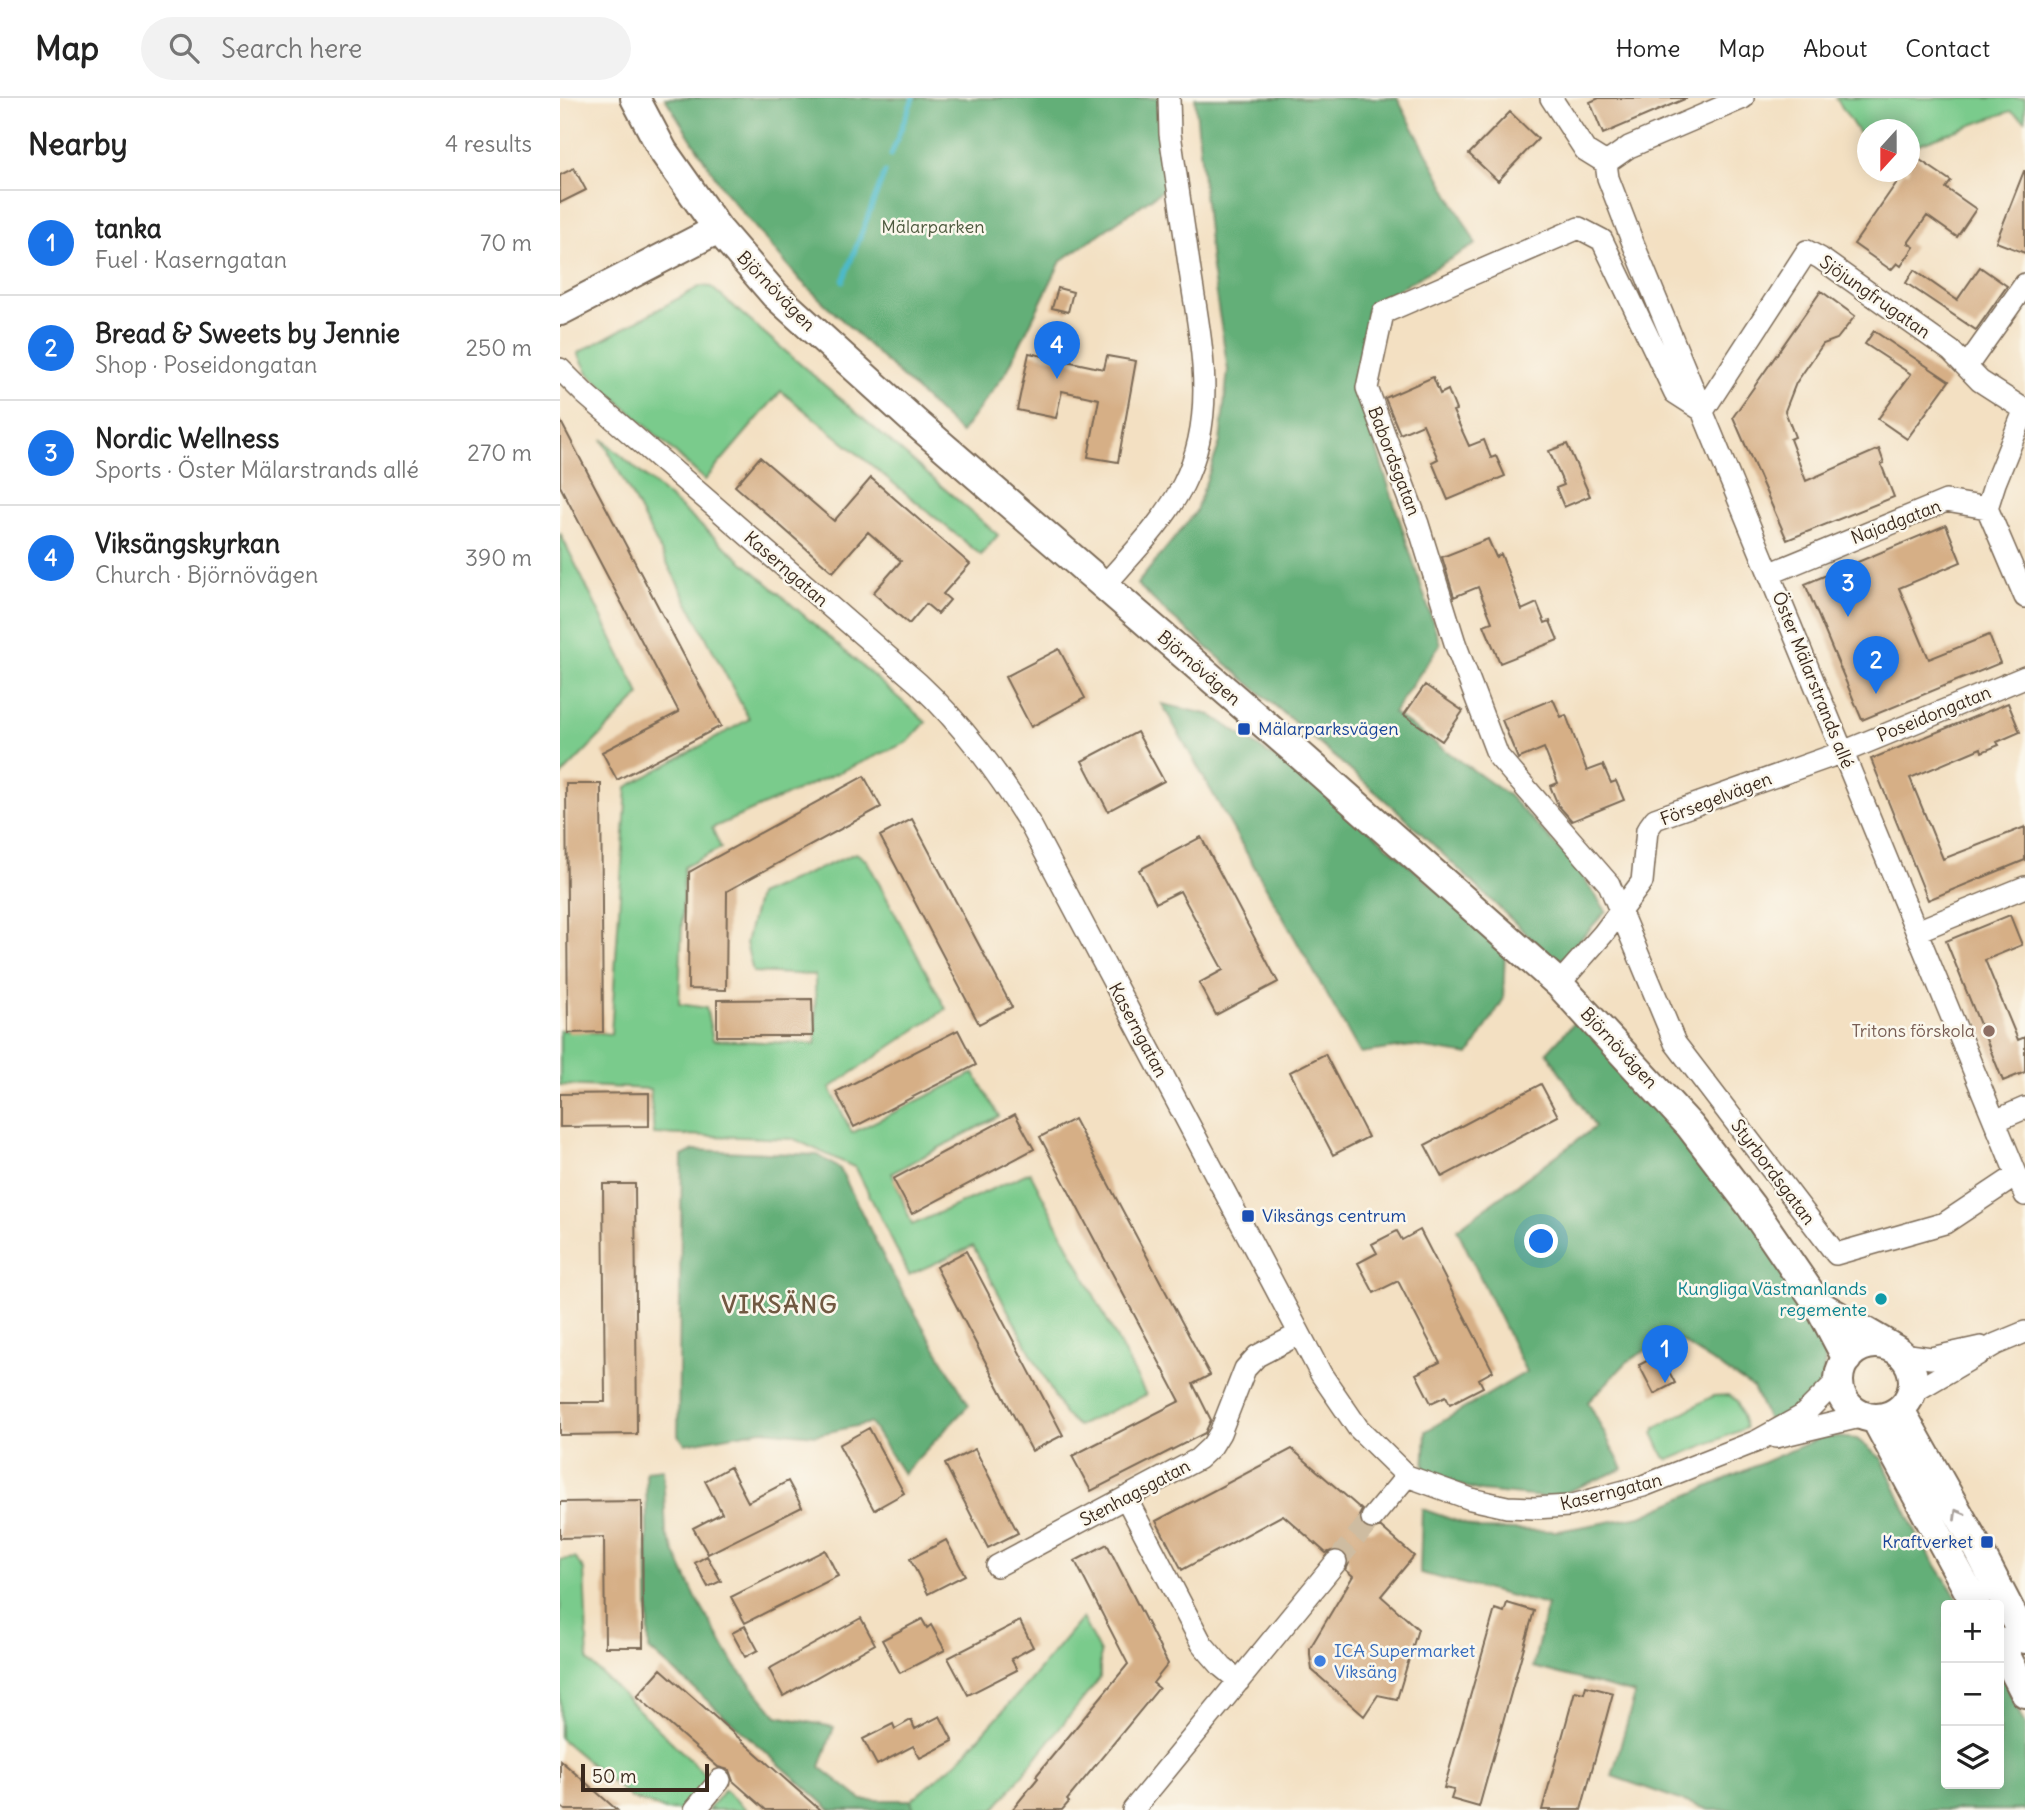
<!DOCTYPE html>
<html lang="en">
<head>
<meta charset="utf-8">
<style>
  :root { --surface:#fff; --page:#f2f2f2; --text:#222; --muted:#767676; --line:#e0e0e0; --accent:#1a73e8 }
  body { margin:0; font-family:Delius,sans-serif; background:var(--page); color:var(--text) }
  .controls { position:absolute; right:21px; bottom:21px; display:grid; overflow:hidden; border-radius:7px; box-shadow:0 4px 18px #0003 }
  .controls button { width:63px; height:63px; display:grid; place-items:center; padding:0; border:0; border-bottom:2px solid var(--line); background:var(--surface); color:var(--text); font:35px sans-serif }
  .compass { position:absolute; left:1297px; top:21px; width:63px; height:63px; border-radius:50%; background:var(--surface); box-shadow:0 4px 18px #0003; rotate:201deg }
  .scale { position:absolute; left:21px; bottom:18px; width:128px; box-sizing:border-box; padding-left:7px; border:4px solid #3b2a1e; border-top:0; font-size:19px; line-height:24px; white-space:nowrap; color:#3b2a1e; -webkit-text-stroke:5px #fbf7ec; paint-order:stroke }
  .you { position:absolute; left:982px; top:1144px; width:24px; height:24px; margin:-18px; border:5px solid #fff; border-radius:50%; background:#1a73e8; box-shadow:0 0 0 10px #1a73e833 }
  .badge { display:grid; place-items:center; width:46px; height:46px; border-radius:50%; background:var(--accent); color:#fff; font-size:23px; font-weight:700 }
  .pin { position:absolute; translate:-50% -58px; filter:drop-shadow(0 2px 4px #0008) }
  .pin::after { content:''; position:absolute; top:37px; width:24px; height:21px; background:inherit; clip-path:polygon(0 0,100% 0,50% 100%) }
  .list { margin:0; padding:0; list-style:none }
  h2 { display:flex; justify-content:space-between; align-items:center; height:91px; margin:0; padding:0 28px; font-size:30px }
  h2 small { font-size:23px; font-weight:400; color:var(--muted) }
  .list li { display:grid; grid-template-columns:46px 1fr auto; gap:21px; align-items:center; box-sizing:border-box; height:105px; padding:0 28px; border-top:2px solid var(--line) }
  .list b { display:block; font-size:26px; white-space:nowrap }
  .list p { margin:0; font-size:23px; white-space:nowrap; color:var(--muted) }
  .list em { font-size:23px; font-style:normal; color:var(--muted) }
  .icon { flex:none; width:38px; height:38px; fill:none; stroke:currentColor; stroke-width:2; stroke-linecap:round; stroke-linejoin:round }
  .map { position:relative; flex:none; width:1465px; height:1712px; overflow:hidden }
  header { display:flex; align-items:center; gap:42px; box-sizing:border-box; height:98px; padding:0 35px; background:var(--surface); border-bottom:2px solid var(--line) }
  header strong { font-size:33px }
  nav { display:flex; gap:38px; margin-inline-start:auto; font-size:24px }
  .search { width:490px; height:63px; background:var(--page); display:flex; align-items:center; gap:18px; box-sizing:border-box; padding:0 24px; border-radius:38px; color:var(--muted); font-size:26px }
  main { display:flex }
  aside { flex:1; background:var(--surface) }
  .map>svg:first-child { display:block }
</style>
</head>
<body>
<header>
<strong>Map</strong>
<div class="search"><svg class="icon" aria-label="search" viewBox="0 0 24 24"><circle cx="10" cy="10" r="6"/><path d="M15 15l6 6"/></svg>Search here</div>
<nav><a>Home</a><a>Map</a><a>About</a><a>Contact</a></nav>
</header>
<main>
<aside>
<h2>Nearby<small>4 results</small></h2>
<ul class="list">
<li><span class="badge">1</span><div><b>tanka</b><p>Fuel · Kaserngatan</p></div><em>70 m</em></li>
<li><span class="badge">2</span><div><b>Bread &amp; Sweets by Jennie</b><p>Shop · Poseidongatan</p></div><em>250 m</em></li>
<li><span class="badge">3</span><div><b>Nordic Wellness</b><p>Sports · Öster Mälarstrands allé</p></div><em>270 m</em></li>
<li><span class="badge">4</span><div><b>Viksängskyrkan</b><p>Church · Björnövägen</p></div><em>390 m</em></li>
</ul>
</aside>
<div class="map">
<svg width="1465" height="1712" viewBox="0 0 1465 1712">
  <rect width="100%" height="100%" fill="#fbf7ec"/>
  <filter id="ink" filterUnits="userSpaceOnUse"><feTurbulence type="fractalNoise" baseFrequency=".0143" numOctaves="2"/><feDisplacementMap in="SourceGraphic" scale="14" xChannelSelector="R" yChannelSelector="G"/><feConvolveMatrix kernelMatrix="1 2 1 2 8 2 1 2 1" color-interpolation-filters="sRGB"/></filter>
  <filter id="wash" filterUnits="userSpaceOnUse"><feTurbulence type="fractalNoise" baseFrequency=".00686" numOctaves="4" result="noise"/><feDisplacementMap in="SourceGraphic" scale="28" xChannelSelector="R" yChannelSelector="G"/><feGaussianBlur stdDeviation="1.57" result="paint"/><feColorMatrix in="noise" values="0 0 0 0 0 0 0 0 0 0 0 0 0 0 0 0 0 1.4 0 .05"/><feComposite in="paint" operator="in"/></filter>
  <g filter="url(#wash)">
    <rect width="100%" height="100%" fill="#f3e0c2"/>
    <path fill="#7acb8c" stroke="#5a7a55" stroke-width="2" d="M1276,0h189v22l-14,-9 -101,36v-17h-42l-1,16z
      M141,188l10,1 287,248 -17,20 -200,-164 -76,89 -117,-107 -10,-20z
      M42,341l324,283 -18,20 -196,86 9,20 -37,19 -5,137 27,4 7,32 103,4 -1,-69 -62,-3 -7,-29 12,-48 98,-42 11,8 79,148 -116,79 22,45 122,-60 25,43 -107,57 20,52 118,-53 116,223 -68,31 -14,-12 -91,-168 -64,29 -53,-107 -62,-29 -140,-5 -4,-45 -90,-4v-55l51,4 16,-247 122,-68z
      M0,435l80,162 -80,82z
      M1169,1297l8,6 9,27 -77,32 -5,-3 -11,-24 3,-5 57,-32z
      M15,1460l9,12 4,91 122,118 -26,31h-18l-35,-12 -71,-60v-178z
      M522,1520l18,35v25l-106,132h-80l-3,-10 47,-39 69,-77z
      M164,1692l23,20h-39z"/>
    <path fill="#63af78" stroke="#4f6c4b" stroke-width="2" d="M105,0h495l-2,9 9,80 -106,74 -54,110 -46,62 -161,-153 -75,-88z
      M635,0h202l79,146 -108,63 -12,79 84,258 -47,69 115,82 65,68 33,48 -48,53 -158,-151 -233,-200 -30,-29 58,-71 25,-71 8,-72 -17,-107z
      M602,606l49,11 121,82 173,153 -2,50 -34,55 -57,-9 -52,7z
      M1019,919l173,201 64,106 10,30 -4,31 -13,15 -40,22 -16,-34 -82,-53 -44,27 -39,40 35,67 -71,29 -72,-7 -56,-16 2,-44 100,-59 -69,-143 138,-102 -48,-75z
      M134,1052l124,5 22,14 51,103 78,133 -66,69 -33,-51 -55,12 -53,-5 -77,14 -7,-9 4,-279z
      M1264,1338l33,3 25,20 38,82 42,64h-16v179h53v-114l26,55v85h-316l-97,-34 23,-82 -102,-27 14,-62 -127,-32 2,-64 57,20 79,2 83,-15z
      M103,1371l3,64 30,65 40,69 41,49 57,11 -14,40 42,33h49l3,10h-83l-182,-161 -3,-178z"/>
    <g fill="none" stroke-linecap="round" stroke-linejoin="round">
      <path stroke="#4ebac9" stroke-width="5" d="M331,57l22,-57
        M283,183l42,-109"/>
    </g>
    <g id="blocks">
      <path fill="#d6af86" d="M1039,0h88l-84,36 -13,-32z
        M950,14l28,27 -40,42 -29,-27z
        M1354,58l37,25 -5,7 30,21 -19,28 -30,-21 -19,27 6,4 -13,19 -4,-3 -6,7 -37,-26 50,-72h5v-9z
        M14,70l12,22 -26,13v-28z
        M1464,73h1v82l-29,-11z
        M1420,169l27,19 -31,44 -70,-47 8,-13 43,30z
        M498,190l15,4 -5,20 -16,-4z
        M1261,193l34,25 -18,23 -14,5 -27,39 -11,28 10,26 -5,2 16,42 73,-32 5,14 -3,1 13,33 -107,43 -54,-123z
        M1314,233l75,50 -42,58 -29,-20 33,-45 -46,-30z
        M469,255l75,16 3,-13 29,5 -18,101 -30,-5 11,-58 -37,-8 -6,27 -39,-8z
        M873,279l7,17 8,-4 8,20 -3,1 16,35 15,-6 7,18 5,-2 9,20 -57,24 -16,-38 6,-3 -15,-35 -23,10 -15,-36z
        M0,322l161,306 -104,54 -15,-28 77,-40 -119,-226z
        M1007,346l23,52 -26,11 -8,-19 8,-3 -15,-34z
        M200,359l74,64 37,-43 99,86 -27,30 7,6 -12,14 -12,-10 -17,20 -36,-31 28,-32 -33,-29 -35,40 -98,-86z
        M1386,427l15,37 -62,26 30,71 60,-24 11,28 -138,57 -57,-136z
        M928,441l8,18 5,-3 21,56 15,-7 8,20 5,-2 8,19 -58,23 -16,-38 8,-3 -14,-35 -24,10 -12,-40z
        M499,551l26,49 -54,29 -26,-50z
        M865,587l38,26 -21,30 -38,-26z
        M993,601l8,18 5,-2 21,56 16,-6 8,18 5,-2 8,19 -52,21 -14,-16 -8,-19 8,-3 -14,-35 -26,11 -16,-39z
        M1448,605l12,29 -23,10 2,3 -17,7 -1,-4 -71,30 33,81 82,-32v33l-97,40 -57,-141z
        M577,634l27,49 -56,30 -26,-50z
        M304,678l17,31 -154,84 -1,99 -38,-1 1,-117z
        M6,686h35l2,248 -35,1z
        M352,721l100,188 -33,17 -99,-188z
        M641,739l77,145 -62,33 -17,-32 24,-13 -43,-79 -24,12 -17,-33z
        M1450,817l12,30 -37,15 33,80 7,-3v35l-22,9 -57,-140z
        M252,901l1,37h-96v-36z
        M398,932l18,35 -122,62 -18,-35z
        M765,956l43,83 -35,18 -43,-83z
        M981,986l17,32 -116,61 -17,-32z
        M89,995v33l-89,1v-33z
        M455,1016l19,35 -122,65 -19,-35z
        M514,1021l136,256 -17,9 18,36 -6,13 -114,58 -19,-35 108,-55 -140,-264z
        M43,1086h32l2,250 -77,1v-33h45z
        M860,1132l73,141 -14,8 4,8 -33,17 -4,-8 -15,7 -15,-29 24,-12 -42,-81 -24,12 -16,-30 19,-10 -5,-9 25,-13 5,9z
        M406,1153l97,184 -31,16 -96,-184z
        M1100,1256l15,29 -21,11 -15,-29z
        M309,1330l35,65 -30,17 -35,-65z
        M415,1351l43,84 -30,15 -43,-84z
        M732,1351l70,61 -3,6 4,12 7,3 11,-4 33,29 -33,40 37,33 -21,70 -19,-4 -14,21 -52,-46 -2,-15v-7l43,-72 -7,-6 3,-7 -4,-11 -8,-3 -11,4 -43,-38 -101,55 -26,-49z
        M170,1369l18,35 40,-21 14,26 -94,47 -15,-26 29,-15 -17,-32z
        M82,1403l1,146h-38l-1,-110 -44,1v-36z
        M386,1442l19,35 -37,19 -18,-35z
        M547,1446l61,120 -15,19 6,5 -92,112 2,2 -7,8h-50l26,-32 -2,-2 92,-112 -53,-103z
        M265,1452l13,26 -93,47 -14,-26z
        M147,1458l14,25 -13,6 -13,-24z
        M947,1505l27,8 -55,196 -28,-8 3,-9 -10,-2 51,-179 9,3z
        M301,1520l14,26 -92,52 -14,-27z
        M362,1521l5,9 4,-3 14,25 -45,23 -18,-33z
        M460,1523l13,26 -22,12 6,11 -49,25 -20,-37z
        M185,1528l13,24 -13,7 -13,-24z
        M101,1571l159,141h-54l-33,-29 -4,-11 -11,-3 -81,-71z
        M1026,1588l27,7 -32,117h-39l33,-119 9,2z
        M380,1618l13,25 -33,17 -7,-12 -36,19 -14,-26 30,-15 2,5 16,-9 4,9z
        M0,1662l57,50h-52l-5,-4z"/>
    </g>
  </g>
  <g filter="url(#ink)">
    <use href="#blocks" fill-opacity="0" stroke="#7b6a57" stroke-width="2"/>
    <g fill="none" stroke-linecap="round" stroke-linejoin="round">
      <path stroke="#cebca1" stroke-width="21" stroke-dasharray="21 10" stroke-linecap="butt" d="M776,1464l36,-44"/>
      <defs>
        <path id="street" d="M991,0l34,52 21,13 23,-16 114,-49
          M1046,65l2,15 25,65 392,952
          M1407,268l58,-82
          M0,271l25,25 333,289c45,42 79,89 112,141l291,550 37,54 49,48 64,23 36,8 27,1 35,-2 74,-20 114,-45 45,-25 37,-37
          M1465,311l-30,74 -8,25 38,89
          M1209,476l177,-73 41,7
          M544,488c28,-32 59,-63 79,-101 35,-69 18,-142 7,-214 -7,-46 -13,-91 -20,-137l-1,-36
          M1357,833l108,-44
          M999,886l44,-50 39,-52 5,-52 8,-11 188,-67 182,-75
          M1435,1023l30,-13
          M1457,1077l-72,48 -109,31 -161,-211 -66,-159 -111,-128 -43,-113 -37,-119 -51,-136 16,-75 196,-85 23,12 73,153 28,18 104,-160 13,7 131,93 29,30 45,29
          M1342,1256l29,4 50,-11
          M1352,1295l84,-49 29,-12
          M1216,1339l88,-21
          M566,1400l76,146 20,23 17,14
          M812,1420l35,-42
          M437,1468l201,-107 14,-13 8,-13 25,-64 12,-13 42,-22
          M135,1712l25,-30
          M573,1712l203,-248"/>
        <path id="secondary" d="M75,0l28,53 55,78 57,66 140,127 384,332 260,230 131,142 61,80 67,98 29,55
          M0,213l158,-82
          M1258,1206l72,42
          M1279 1283a37 37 0 1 1 74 0a37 37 0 1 1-74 0Z
          M1340,1312l74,131 51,98
          M1315,1320l101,187
          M1439,1544l26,51"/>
      </defs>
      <use href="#street" stroke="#7b6a57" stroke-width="24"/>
      <use href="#secondary" stroke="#7b6a57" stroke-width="32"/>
      <use href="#street" stroke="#fff" stroke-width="21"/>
      <use href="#secondary" stroke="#fff" stroke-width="28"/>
    </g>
    <defs><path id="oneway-chevron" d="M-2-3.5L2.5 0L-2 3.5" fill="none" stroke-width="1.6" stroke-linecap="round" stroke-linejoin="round" transform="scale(1.75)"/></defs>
    <use stroke="#a79f9a" href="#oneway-chevron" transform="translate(1398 1416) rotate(-120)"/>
  </g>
  <g fill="#1a4fb4" stroke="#fbf7ec" stroke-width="2.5">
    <rect x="677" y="624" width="14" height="14" rx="3.5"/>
    <rect x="681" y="1111" width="14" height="14" rx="3.5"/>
    <rect x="1420" y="1437" width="14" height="14" rx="3.5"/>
  </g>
  <circle fill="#8d6e63" stroke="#fbf7ec" stroke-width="2.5" cx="1429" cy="933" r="7"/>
  <circle fill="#0f9aa8" stroke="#fbf7ec" stroke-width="2.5" cx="1321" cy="1201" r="7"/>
  <circle fill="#3f7fe0" stroke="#fbf7ec" stroke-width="2.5" cx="760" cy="1563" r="7"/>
  <g text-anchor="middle" stroke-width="5" stroke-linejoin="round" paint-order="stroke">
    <g font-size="18" fill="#4e5a3f" stroke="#fbf7ec">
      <text x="373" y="135">Mälarparken</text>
    </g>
    <g font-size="18" fill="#3b2a1e" stroke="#fbf7ec">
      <text transform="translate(216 193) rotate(46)" y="6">Björnövägen</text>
      <text transform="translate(1315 199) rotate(35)" y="6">Sjöjungfrugatan</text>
      <text transform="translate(834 363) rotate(69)" y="6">Babordsgatan</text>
      <text transform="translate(1336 424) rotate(-21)" y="6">Najadgatan</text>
      <text transform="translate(226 471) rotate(41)" y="6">Kaserngatan</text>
      <text transform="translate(639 570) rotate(41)" y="6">Björnövägen</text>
      <text transform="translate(1253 582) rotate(68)" y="6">Öster Mälarstrands allé</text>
      <text transform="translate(1374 616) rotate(-22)" y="6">Poseidongatan</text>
      <text transform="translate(1156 701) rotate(-21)" y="6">Försegelvägen</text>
      <text transform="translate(578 932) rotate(62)" y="6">Kaserngatan</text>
      <text transform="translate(1059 950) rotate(47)" y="6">Björnövägen</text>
      <text transform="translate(1213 1074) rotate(53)" y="6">Styrbordsgatan</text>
      <text transform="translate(1051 1394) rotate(-14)" y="6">Kaserngatan</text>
      <text transform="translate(575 1395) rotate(-28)" y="6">Stenhagsgatan</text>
    </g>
    <g font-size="18" fill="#164399" stroke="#fbf7ec" text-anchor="start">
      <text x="698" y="637">Mälarparksvägen</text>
      <text x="702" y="1124">Viksängs centrum</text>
      <text x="1413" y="1450" text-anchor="end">Kraftverket</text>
    </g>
    <g font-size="18" fill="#785e54" stroke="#fbf7ec" text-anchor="end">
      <text x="1415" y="939">Tritons förskola</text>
    </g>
    <g font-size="18" fill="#0d838f" stroke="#fbf7ec" text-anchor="end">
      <text x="1307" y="1197">Kungliga Västmanlands<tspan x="1307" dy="21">regemente</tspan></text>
    </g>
    <g font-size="18" fill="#366cbe" stroke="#fbf7ec" text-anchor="start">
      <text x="774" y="1559">ICA Supermarket<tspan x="774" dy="21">Viksäng</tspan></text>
    </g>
    <g font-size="24" font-weight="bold" letter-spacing="2" fill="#715942" stroke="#fbf7ec">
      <text x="220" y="1215">VIKSÄNG</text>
    </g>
  </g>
</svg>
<div class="controls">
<button>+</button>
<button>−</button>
<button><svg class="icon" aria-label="layers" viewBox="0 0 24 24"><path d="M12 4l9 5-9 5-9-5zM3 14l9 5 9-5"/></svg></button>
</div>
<svg class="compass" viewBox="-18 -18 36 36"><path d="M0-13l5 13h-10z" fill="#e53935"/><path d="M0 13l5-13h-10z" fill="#767676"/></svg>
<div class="scale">50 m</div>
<div class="you"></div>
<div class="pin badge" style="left:1105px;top:1285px">1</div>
<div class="pin badge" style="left:1316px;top:596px">2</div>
<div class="pin badge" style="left:1288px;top:519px">3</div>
<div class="pin badge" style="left:497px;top:281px">4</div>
</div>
</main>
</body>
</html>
